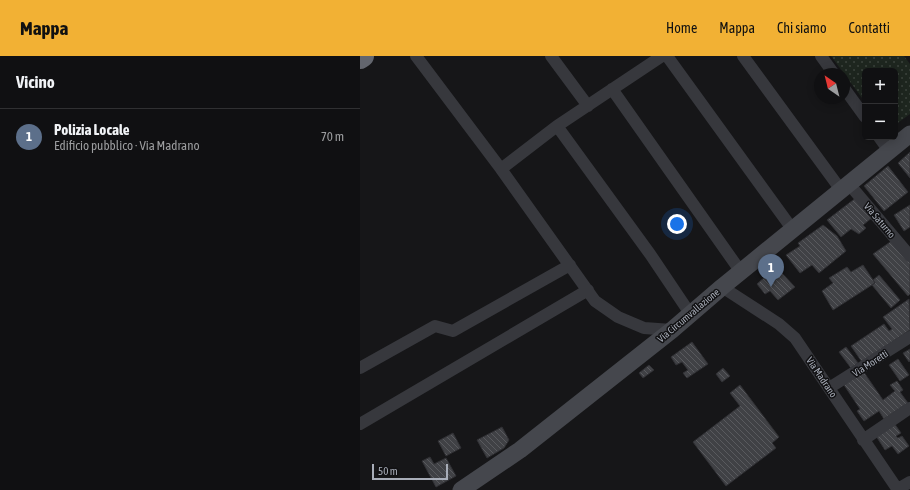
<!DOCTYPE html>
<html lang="it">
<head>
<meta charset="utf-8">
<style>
  :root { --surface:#101012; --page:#1e1e20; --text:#f1f3f6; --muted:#9c9d9f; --line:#303032; --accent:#f2b134 }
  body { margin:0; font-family:"Asap Condensed",sans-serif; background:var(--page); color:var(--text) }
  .controls { position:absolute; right:12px; top:12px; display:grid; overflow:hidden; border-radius:6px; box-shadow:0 2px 10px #0003 }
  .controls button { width:36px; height:36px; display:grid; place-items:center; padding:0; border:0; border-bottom:1px solid var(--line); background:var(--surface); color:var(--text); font:20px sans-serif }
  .compass { position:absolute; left:454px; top:12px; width:36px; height:36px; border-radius:50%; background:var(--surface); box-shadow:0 2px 10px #0003; rotate:325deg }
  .scale { position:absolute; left:12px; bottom:10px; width:76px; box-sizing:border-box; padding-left:4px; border:2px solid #a8adb8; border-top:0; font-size:11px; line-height:14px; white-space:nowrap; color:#a8adb8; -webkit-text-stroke:3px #111113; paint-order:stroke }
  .you { position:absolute; left:317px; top:168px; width:14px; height:14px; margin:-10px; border:3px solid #fff; border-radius:50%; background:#1a73e8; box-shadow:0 0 0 6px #1a73e833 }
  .badge { display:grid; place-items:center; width:26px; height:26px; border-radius:50%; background:var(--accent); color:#fff; font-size:13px; font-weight:700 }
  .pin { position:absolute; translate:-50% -33px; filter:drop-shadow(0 1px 2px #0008) }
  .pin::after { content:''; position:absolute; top:21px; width:14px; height:12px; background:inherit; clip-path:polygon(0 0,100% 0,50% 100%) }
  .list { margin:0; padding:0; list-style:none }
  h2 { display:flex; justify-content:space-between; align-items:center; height:52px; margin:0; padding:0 16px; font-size:17px }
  h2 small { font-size:13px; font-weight:400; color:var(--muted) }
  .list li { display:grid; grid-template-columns:26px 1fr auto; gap:12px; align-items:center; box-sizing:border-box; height:56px; padding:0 16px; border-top:1px solid var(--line) }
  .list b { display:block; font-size:15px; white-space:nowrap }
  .list p { margin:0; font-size:13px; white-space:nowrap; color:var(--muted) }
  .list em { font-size:13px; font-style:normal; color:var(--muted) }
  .map { position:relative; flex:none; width:550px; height:434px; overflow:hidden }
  header { display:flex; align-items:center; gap:24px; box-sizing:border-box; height:56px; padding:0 20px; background:var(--accent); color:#111 }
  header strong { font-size:19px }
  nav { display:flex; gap:22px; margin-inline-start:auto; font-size:14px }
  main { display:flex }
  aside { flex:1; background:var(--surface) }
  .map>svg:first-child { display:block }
</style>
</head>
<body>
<header>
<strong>Mappa</strong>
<nav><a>Home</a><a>Mappa</a><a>Chi siamo</a><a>Contatti</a></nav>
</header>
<main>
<aside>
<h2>Vicino<small></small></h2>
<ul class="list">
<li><span class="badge" style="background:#5c6f8a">1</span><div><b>Polizia Locale</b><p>Edificio pubblico · Via Madrano</p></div><em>70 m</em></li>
</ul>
</aside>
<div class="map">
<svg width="550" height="434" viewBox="0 0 550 434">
  <defs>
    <pattern id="grass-dots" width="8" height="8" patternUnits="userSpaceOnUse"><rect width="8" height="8" fill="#1e261f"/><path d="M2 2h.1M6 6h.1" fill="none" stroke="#3c433d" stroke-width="1.8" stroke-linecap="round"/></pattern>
    <pattern id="building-back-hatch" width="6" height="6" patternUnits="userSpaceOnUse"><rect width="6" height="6" fill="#404145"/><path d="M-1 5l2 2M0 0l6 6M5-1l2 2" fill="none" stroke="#595a5e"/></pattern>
  </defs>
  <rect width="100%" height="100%" fill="#161618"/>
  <path fill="url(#grass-dots)" d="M471,0h73l6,8v50l-15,11v-54h-30v31z"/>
  <path fill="url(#building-back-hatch)" stroke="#303034" d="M550,96v26l-12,-15z
    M528,110l20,26 -24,19 -20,-25z
    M497,141l16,20 -10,8 3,3 -7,6 -8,-5 -10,8 -14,-17z
    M550,149v22l-6,4 -10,-16z
    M463,169l14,11 9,15 -27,22 -7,-8 -12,8 -14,-18 14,-9 -2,-3z
    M533,184l17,21v33l-2,2 -35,-42z
    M503,209l12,18 -42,27 -11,-19 11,-8 -4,-5 18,-11 4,5z
    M416,211l19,20 -17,13 -8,-9 -5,3 -8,-10z
    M519,219l21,25 -9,8 -19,-23 3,-2 -2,-3z
    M549,243l1,31 -48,32 -11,-16 33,-22 5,7 3,-2 -9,-12z
    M332,286l16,22 -21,14 -4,-5 5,-3 -6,-8 -6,3 -5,-8z
    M486,291l12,16 -7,5 -12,-16z
    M550,293v12l-1,1 -6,-9z
    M538,303l11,16 -9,6 -11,-16z
    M289,309l5,5 -11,8 -4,-5z
    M363,312l7,8 -8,6 -6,-8z
    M503,315l20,29 12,-9 -5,-6 7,-4 6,9 -3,2 8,11 -24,16 -5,-8 -15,10 -7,-10 3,-2 -16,-24z
    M380,329l39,52 -7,6 4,5 -50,38 -33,-44 47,-36 -10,-13z
    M534,367l7,10 -5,3 2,2 4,-2 7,10 -11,8 -6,-8 -7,4 -9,-14z
    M142,371l7,13 -5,8 -17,10 -10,-18z
    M93,377l8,15 -15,8 -8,-15z
    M70,401l4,7 12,-6 10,18 -20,11 -14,-26z"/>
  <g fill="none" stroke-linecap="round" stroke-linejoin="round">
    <path stroke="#37383d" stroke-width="12" d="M56,0l85,113 94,132 23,16 26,11 28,2
      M191,0l37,50
      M307,0l126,174
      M383,0l98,134
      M461,0l13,18
      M484,32l21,29
      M252,33l129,183
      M197,70l93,128 41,61
      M519,81l10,14
      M141,113l56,-43 105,-70
      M489,128l61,72
      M362,231l57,37 16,14 103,152
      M0,312l75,-42 18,5 117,-66
      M469,332l81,-51
      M0,368l228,-134
      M503,384l47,-32
      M538,433l12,-7"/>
    <path stroke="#45474d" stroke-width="17" d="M101,434l59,-40 152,-120 50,-43 188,-153"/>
    <path stroke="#63666e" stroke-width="22" d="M0,2l3,-2"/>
  </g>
  <g text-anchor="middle" stroke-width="3" stroke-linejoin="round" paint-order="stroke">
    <g font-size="10" fill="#a8adb8" stroke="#111113">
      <text transform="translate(520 164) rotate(50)" y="4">Via Saturno</text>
      <text transform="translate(328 259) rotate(-40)" y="4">Via Circumvallazione</text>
      <text transform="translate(510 307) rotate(-33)" y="4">Via Moretti</text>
      <text transform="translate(462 321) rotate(56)" y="4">Via Madrano</text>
    </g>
  </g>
</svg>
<div class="controls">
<button>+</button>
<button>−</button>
</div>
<svg class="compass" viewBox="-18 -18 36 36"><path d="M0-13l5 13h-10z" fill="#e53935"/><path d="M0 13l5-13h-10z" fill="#9c9d9f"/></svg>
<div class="scale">50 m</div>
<div class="you"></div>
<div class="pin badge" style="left:411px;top:231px;background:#5c6f8a">1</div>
</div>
</main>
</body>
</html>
